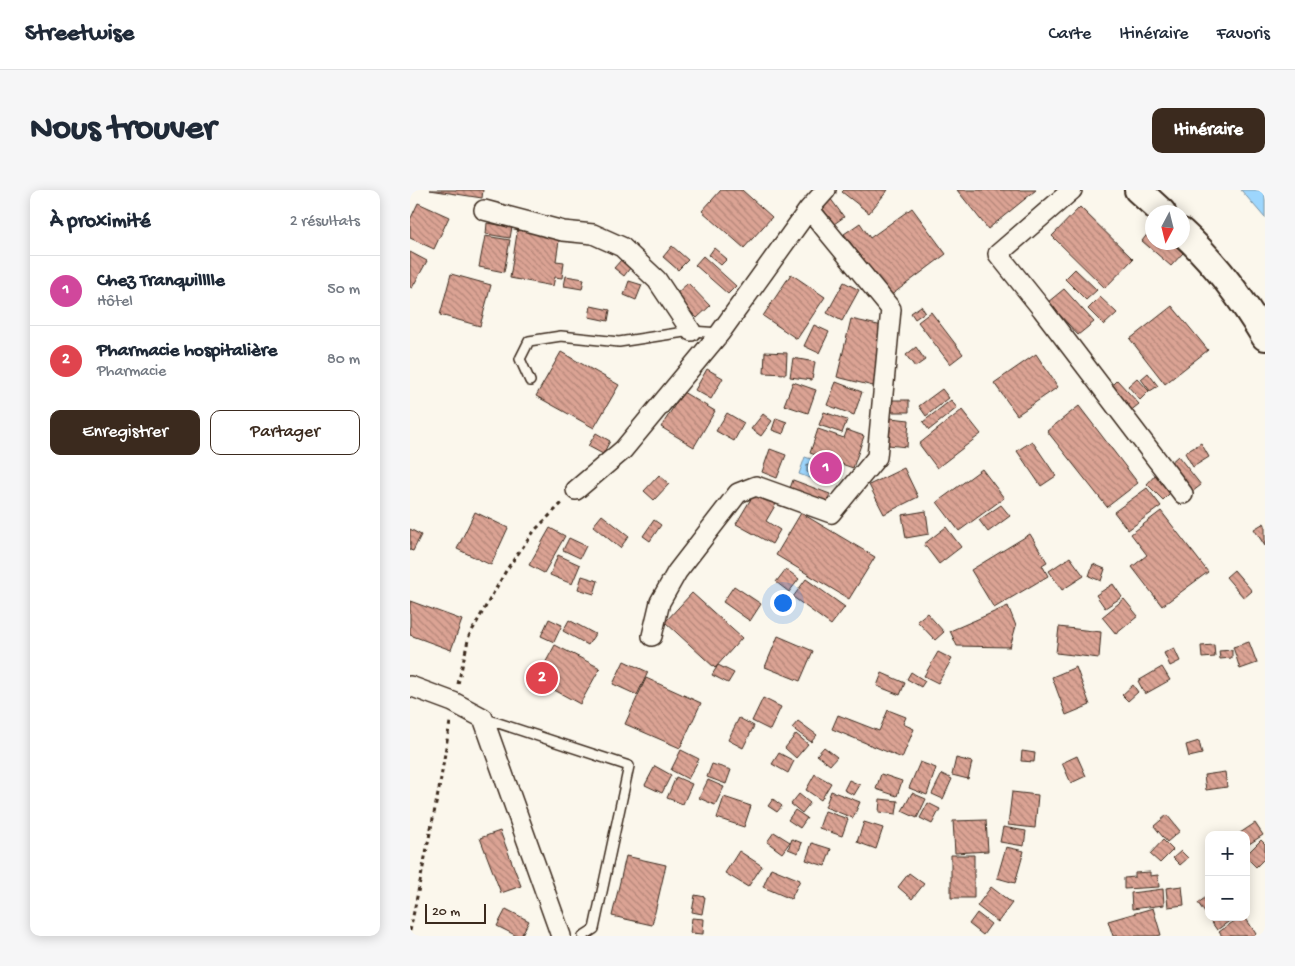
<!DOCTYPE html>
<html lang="fr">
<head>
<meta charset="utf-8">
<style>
  :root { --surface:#fff; --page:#f6f6f7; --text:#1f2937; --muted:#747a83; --line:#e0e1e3; --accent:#3b2a1e }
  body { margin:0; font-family:"Gochi Hand",sans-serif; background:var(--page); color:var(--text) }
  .controls { position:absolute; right:15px; bottom:15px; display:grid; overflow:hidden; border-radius:10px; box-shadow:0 2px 12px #0003 }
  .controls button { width:45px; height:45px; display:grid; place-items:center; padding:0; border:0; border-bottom:1px solid var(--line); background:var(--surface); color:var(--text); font:25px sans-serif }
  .compass { position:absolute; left:735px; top:15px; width:45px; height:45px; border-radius:50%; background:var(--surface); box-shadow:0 2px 12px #0003; rotate:187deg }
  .scale { position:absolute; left:15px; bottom:12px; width:61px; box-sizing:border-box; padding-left:5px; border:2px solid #3b2a1e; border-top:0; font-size:14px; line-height:18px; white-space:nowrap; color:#3b2a1e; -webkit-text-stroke:4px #fbf7ec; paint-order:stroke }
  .you { position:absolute; left:372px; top:412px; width:18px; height:18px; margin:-12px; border:4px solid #fff; border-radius:50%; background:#1a73e8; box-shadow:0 0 0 8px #1a73e833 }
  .badge { display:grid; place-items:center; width:32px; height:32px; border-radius:50%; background:var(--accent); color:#fff; font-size:16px; font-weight:700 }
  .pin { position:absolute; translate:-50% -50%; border:2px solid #fff; box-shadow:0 1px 5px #0006 }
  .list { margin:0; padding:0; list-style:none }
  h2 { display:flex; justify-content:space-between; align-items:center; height:65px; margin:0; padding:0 20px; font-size:21px }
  h2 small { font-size:16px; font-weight:400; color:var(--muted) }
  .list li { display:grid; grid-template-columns:32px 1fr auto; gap:15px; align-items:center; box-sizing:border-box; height:70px; padding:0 20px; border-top:1px solid var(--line) }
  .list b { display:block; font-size:19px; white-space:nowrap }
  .list p { margin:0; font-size:16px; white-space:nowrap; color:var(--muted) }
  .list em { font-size:16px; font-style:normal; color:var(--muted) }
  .actions { display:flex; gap:10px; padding:15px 20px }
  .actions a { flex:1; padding:11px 0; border:1px solid var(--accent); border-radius:10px; text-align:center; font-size:18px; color:var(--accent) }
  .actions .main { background:var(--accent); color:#fff }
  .map { position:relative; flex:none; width:855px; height:746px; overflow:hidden; border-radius:10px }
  header { display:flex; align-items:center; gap:30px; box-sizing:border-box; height:70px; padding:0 25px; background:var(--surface); border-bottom:1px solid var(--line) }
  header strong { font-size:24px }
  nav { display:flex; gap:28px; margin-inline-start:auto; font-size:18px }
  .intro { display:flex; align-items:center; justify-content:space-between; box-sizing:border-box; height:120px; padding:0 30px }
  h1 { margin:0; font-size:35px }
  .button { padding:12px 22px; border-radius:10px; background:var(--accent); color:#fff; font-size:18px; font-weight:700 }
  main { display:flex; gap:30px; padding:0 30px }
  aside { flex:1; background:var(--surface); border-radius:10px; box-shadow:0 2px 12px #0003 }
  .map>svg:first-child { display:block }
</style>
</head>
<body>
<header>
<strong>Streetwise</strong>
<nav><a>Carte</a><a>Itinéraire</a><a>Favoris</a></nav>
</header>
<div class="intro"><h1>Nous trouver</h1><a class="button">Itinéraire</a></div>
<main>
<aside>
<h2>À proximité<small>2 résultats</small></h2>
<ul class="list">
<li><span class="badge" style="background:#d1479c">1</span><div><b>Chez Tranquilllle</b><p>Hôtel</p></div><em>50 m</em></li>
<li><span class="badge" style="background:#e0444e">2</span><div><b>Pharmacie hospitalière</b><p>Pharmacie</p></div><em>80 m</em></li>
</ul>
<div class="actions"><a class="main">Enregistrer</a><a>Partager</a></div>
</aside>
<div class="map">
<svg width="855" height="746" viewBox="0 0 855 746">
  <defs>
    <pattern id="building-back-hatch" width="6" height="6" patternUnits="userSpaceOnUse" patternTransform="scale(1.25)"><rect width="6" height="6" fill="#dba394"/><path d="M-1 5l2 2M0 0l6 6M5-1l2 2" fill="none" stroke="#b38578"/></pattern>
  </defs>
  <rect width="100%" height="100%" fill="#fbf7ec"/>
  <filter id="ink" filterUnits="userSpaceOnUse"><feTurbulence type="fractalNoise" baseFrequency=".02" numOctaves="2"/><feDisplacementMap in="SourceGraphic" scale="10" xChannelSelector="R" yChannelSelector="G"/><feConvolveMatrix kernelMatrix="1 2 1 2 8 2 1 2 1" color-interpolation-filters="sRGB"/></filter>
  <g filter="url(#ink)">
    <path fill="#9dd6fd" stroke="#7691a4" d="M831,0h24v28z
      M395,267l30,10 -6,18 -30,-11z"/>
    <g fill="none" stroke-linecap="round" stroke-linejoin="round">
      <path stroke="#626f77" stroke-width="1" d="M400,274l17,6 1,2 -2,5 -2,1 -17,-6v-7z"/>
    </g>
    <path fill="url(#building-back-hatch)" stroke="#3b2a1e" d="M20,0h53l-1,8z
      M311,0h21l30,27 -28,31 -42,-37z
      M434,0h44l-19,23 -27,-21z
      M547,0h79l-48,39z
      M420,8l14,19 -10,7 -14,-19z
      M8,13l31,14 -15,32 -24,-11v-18z
      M670,17l53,52 -28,29 -53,-52z
      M502,18l34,46 -56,42 -46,-62 16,-11 10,15z
      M77,33l25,4 -2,11 -24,-4z
      M108,37l42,7 -4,27 8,1 -2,16 -7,-1 -2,9 -43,-8z
      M742,38v14h19l12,11 -12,13 -29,-25z
      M75,46l25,4 -6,32 -25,-5z
      M262,56l16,14 -10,10 -15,-13z
      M304,58l13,11 -6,6 -12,-10z
      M0,62l17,9 -15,27 -2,-1z
      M293,66l33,30 -8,8 -33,-29z
      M211,70l9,8 -6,8 -10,-8z
      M665,79l22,21 -11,10 -21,-21z
      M41,84l40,11 -11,41 -40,-11z
      M381,84l34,23 -28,42 -34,-23z
      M156,86l18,3 -2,10 -18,-3z
      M219,91l13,4 -6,15 -12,-5z
      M434,92l15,8 -17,31 -15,-8z
      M278,93l22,23 -13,12 -22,-23z
      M654,99l30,33 -16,13 -30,-33z
      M690,107l17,16 -13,12 -16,-16z
      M181,116l19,4 -2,11 -19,-4z
      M511,116l4,6 -10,7 -4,-6z
      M762,116l36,44 -43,34 -35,-45z
      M521,122l32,42 -13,10 -32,-42z
      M441,129l36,8 -14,59 -36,-9z
      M404,135l15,7 -10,21 -15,-7z
      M506,157l9,13 -10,7 -9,-12z
      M151,162l58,33 -25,43 -58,-32z
      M355,162l22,1 -1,21 -22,-1z
      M626,164l22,33 -41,28 -23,-32z
      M383,168l22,4 -3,18 -22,-3z
      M297,179l16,9 -12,21 -16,-9z
      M738,183l10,13 -8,5 -9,-12z
      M727,188l12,13 -9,9 -12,-14z
      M707,190l22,24 -10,8 -20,-24z
      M383,192l23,8 -8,23 -24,-8z
      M426,192l26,10 -8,23 -27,-10z
      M532,199l7,9 -23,18 -7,-10z
      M273,202l32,19 -21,36 -33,-20z
      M479,210h20v12h-20z
      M541,210l6,8 -28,22 -6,-8z
      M669,216l59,77 -31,24 -60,-76z
      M552,220l19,24 -44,34 -18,-24z
      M414,222l23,8 -5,13 -23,-8z
      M317,223l17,10 -10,18 -18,-10z
      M353,224l9,7 -11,15 -10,-7z
      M366,228l11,4 -4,12 -11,-4z
      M481,228l18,2 -2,27 -19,-2z
      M408,239l26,9 3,-8 17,6 -11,32 -43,-15z
      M186,243l14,8 -7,13 -15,-8z
      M622,251l24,35 -15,10 -24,-35z
      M791,253l8,14 -16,10 -8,-14z
      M360,259l16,6 -9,23 -15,-6z
      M768,266l23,29 -9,7 -23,-28z
      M494,278l14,29 -34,17 -15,-29z
      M572,279l22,29 -45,33 -22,-29z
      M747,283l17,16 -11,11 -16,-16z
      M249,285l10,9 -15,16 -10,-9z
      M383,290l37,14 -4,11 -37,-14z
      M737,298l14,18 -33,24 -14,-18z
      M345,302l21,12 -10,17 14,9 -8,14 -36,-20z
      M591,315l9,11 -22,16 -9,-12z
      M516,321l3,23 -23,4 -4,-23z
      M751,321l47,61 -46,34 -30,-39 15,-12 -16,-21z
      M65,322l33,16 -17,37 -34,-16z
      M391,323l74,44 -26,42 -73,-44z
      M192,325l27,21 -9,12 -27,-22z
      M244,330l7,5 -11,16 -7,-5z
      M854,333l1,2v21l-11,-17z
      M536,337l15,20 -22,17 -15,-20z
      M140,338l15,8 -21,37 -15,-8z
      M0,339l11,6 -8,16 -3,-1z
      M620,344l17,28 -5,3 6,11 -54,32 -23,-38z
      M159,348l17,8 -6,12 -17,-8z
      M148,365l22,10 -8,19 -22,-9z
      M660,367l14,19 -22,14 -13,-19z
      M683,374l12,5 -4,12 -12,-5z
      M376,379l13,10 -10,13 -13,-10z
      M824,380l18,21 -8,7 -18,-21z
      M172,386l16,5 -4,13 -16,-5z
      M396,389l39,28 -14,18 -38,-28z
      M703,394l9,13 -17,11 -9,-13z
      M324,396l27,18 -11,17 -27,-19z
      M282,403l50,45 -27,30 -50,-46z
      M714,409l14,17 -22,18 -14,-17z
      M0,411l52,19 -11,30 -41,-15z
      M598,416l8,20 -6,21 -53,-1 -7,-15z
      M517,423l17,19 -9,8 -18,-19z
      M139,429l13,6 -8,17 -13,-6z
      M159,430l26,14 -7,11 -25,-14z
      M649,437l42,5 -2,26 -43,-5z
      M368,446l35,15 -13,30 -35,-14z
      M839,452l8,21 -17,6 -7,-22z
      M145,455l45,23 -20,36 -44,-24z
      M804,455l1,12 -13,1 -1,-12z
      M764,458l6,13 -10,5 -6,-13z
      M822,460v8l-12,1 -1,-8z
      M528,462l14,7 -14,24 -14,-7z
      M214,471l24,11 -11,23 -24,-11z
      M308,475l16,8 -6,10 -16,-8z
      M666,477l14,38 -24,10 -14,-38z
      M752,477l8,13 -25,14 -7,-13z
      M501,482l14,9 -4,6 -14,-8z
      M472,483l23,10 -5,12 -23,-9z
      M236,488l55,25 -21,45 -55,-24z
      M723,495l5,7 -10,9 -6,-6z
      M353,508l18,9 -11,23 -18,-9z
      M478,520l18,7 -3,7 11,5 -12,29 -70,-29 6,-14 41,16z
      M329,528l15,8 -11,22 -15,-8z
      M388,531l19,14 -6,7 -19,-14z
      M386,544l12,10 -12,14 -11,-10z
      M789,551l3,13 -13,3 -3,-12z
      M414,557l13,10 -7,8 -13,-10z
      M271,560l18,9 -11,20 -17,-9z
      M612,561l13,2 -1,9 -13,-1z
      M369,563l15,8 -6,12 -16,-9z
      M667,566l9,20 -15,7 -9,-20z
      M546,568l16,4 -4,17 -16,-4z
      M510,572l16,6 -9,27 -18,-7z
      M302,574l19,6 -5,14 -19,-7z
      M245,576l16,9 -9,18 -17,-8z
      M815,582l2,15 -21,3 -2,-15z
      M405,584l16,9 -10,17 -15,-10z
      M471,584l21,7 -5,15 -21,-7z
      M532,584l10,5 -9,20 -11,-5z
      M266,587l16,7 -9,20 -16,-6z
      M298,590l16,7 -9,18 -16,-7z
      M439,590l11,5 -6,10 -10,-5z
      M421,601l29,11 -7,16 -28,-11z
      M602,602l26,3 -3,33 -27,-3z
      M502,603l14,6 -9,19 -15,-7z
      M389,604l11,9 -8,10 -11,-9z
      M314,607l27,9 -7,21 -27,-9z
      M363,609l9,7 -5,6 -9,-6z
      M470,609l18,2 -2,13 -17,-2z
      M518,613l12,6 -8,15 -12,-6z
      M385,620l12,8 -7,10 -12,-8z
      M415,621l23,8 -6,17 -23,-8z
      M757,625l13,16 -13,11 -13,-16z
      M576,630l2,31 -33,2 -2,-32z
      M454,632l19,6 -7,21 -19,-7z
      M845,633l8,12 -17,11v-11h-9z
      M593,637l23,4 -2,15 -24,-4z
      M90,641l21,55 -20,7 -21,-55z
      M364,642l16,10 -8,11 -15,-11z
      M382,649l10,4 -4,10 -10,-4z
      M753,650l10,10 -13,13 -10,-9z
      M851,650l4,4v14l-9,9 -10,-10v-2z
      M402,653l19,6 -6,17 -19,-6z
      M596,657l18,4 -9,32 -18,-5z
      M329,661l23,15 -14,21 -23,-14z
      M771,661l7,7 -8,7 -7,-7z
      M541,665h23v43h-23z
      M216,666l40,9 -14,60 -40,-9z
      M361,678l29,12 -9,19 -28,-12z
      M740,682v4l8,-1 1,12 -35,2v-11l11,-1v-4z
      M499,683l15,11 -12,15 -14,-12z
      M772,696l2,19 -16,2 -2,-19z
      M581,697l21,16 -14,19 -21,-16z
      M753,699l1,16 -32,4 -1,-16z
      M285,705l10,2 -3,17 -10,-2z
      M799,705v22h26l-18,13 -19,-27z
      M743,718l8,27 -5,1h-43l-5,-15z
      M96,719l23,12 -8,15h-4l-20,-10z
      M567,723l14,11 -8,11 -14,-11z
      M830,727h5l11,17 -2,2h-32l-3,-4z
      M282,728l12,1 -1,15 -13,-1z"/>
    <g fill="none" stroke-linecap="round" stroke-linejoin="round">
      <defs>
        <path id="service" d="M120,191l-10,-22 9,-18 32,-5 58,6 72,-11 29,2
          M73,528l146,48 -35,163 -11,7"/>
        <path id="minor" d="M662,0l-74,64 44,55 141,185
          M74,20l79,21 30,3 29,13 35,33 34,51
          M166,300l47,-40 97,-117 89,-124 17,-19
          M242,446l8,-34 17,-30 61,-79 18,-7 75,27 46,-56 14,-148 -82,-100
          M0,496l43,16 30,16 78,218"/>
        <path id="secondary" d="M728,0l24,22
          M772,42c33,30 60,67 83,105"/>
      </defs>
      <use href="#service" stroke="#3b2a1e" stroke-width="12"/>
      <use href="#minor" stroke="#3b2a1e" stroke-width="22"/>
      <use href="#secondary" stroke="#3b2a1e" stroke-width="30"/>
      <path stroke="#3b2a1e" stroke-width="3" stroke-dasharray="4 4" stroke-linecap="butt" d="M48,494l11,-48 38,-67 28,-39 28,-28
        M0,741l30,-147 10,-62"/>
      <use href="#service" stroke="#fbf7ec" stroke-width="9"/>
      <use href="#minor" stroke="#fbf7ec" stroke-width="19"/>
      <use href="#secondary" stroke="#fbf7ec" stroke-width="26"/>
    </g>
  </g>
</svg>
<div class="controls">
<button>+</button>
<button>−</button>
</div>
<svg class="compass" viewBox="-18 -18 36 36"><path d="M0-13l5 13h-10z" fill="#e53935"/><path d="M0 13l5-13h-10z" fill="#747a83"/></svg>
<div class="scale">20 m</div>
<div class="you"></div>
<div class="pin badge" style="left:416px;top:278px;background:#d1479c">1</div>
<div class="pin badge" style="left:132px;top:488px;background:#e0444e">2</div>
</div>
</main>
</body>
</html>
